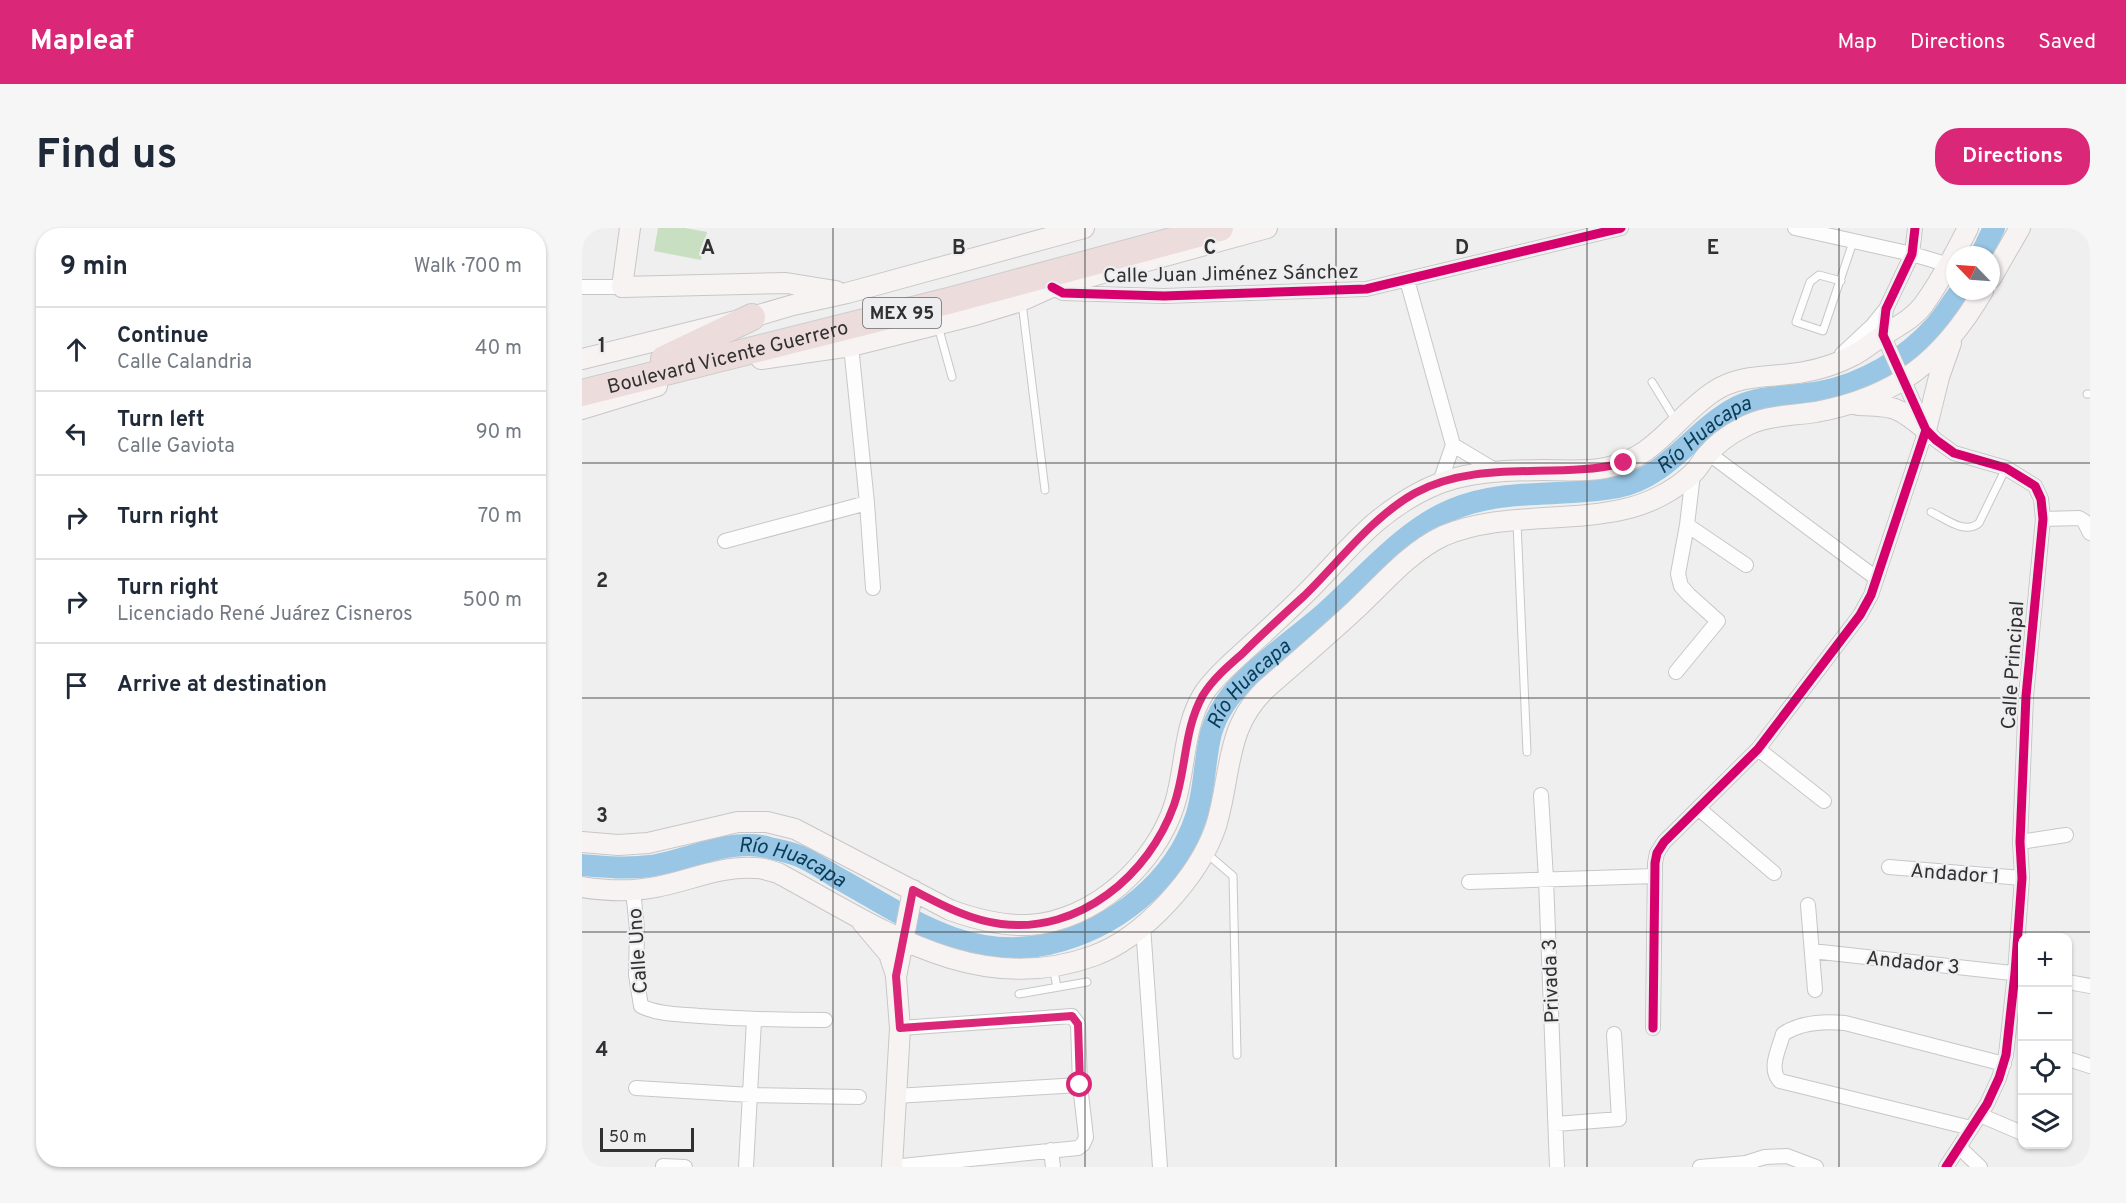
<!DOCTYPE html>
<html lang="en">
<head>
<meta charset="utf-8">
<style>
  :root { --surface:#fff; --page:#f6f6f7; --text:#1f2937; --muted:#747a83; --line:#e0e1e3; --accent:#db2777 }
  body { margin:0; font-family:Overpass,sans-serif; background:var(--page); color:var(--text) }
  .controls { position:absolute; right:18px; bottom:18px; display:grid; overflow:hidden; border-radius:12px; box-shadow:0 2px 4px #0004 }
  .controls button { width:54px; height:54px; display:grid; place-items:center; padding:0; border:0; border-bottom:2px solid var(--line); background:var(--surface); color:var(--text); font:30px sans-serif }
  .compass { position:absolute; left:1364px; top:18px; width:54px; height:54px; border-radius:50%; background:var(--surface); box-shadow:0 2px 4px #0004; rotate:295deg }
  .scale { position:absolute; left:18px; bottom:15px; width:94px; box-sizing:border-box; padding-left:6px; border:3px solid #313132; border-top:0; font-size:16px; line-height:21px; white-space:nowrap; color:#313132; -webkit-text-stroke:4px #eeeef0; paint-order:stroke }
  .stop { position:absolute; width:18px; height:18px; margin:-14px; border:4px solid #db2777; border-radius:50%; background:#fff }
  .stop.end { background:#db2777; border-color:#fff; box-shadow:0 2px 6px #0008 }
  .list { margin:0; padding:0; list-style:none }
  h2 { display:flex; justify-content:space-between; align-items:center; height:78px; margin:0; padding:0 24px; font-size:26px }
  h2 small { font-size:20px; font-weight:400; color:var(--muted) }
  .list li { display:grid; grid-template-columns:39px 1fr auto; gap:18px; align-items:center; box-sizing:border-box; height:84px; padding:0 24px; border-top:2px solid var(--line) }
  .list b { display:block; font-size:22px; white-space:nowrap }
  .list p { margin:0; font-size:20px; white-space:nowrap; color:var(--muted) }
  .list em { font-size:20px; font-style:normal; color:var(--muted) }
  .icon { flex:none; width:33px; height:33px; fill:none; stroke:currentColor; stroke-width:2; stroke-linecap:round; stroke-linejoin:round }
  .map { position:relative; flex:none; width:1508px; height:939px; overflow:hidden; border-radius:24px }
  header { display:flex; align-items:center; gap:36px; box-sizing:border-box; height:84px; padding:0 30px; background:var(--accent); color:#fff }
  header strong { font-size:28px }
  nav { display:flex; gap:33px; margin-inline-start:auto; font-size:21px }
  .intro { display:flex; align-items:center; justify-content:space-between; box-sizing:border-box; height:144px; padding:0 36px }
  h1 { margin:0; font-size:42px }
  .button { padding:15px 27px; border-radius:24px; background:var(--accent); color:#fff; font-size:21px; font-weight:700 }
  main { display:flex; gap:36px; padding:0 36px }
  aside { flex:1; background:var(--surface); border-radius:24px; box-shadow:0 2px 4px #0004 }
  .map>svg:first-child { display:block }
</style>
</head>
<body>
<header>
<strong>Mapleaf</strong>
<nav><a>Map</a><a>Directions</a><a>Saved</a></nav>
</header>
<div class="intro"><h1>Find us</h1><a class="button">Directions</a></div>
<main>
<aside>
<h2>9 min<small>Walk · 700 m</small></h2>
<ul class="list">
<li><svg class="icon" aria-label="ahead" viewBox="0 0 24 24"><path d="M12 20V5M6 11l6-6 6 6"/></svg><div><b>Continue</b><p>Calle Calandria</p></div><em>40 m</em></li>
<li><svg class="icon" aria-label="left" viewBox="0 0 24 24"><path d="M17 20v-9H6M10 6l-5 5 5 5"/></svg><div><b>Turn left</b><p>Calle Gaviota</p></div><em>90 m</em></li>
<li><svg class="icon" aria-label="right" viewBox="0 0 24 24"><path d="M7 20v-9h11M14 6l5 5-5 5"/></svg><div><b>Turn right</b></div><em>70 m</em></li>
<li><svg class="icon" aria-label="right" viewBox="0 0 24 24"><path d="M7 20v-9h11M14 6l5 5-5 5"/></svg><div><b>Turn right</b><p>Licenciado René Juárez Cisneros</p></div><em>500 m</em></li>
<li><svg class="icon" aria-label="arrive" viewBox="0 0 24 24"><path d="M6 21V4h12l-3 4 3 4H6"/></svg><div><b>Arrive at destination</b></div></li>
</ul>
</aside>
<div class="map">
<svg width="1508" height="939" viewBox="0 0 1508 939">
  <rect width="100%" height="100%" fill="#efefef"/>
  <path fill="#c8dfc2" d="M76,0h27l22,4 -6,28 -47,-9z"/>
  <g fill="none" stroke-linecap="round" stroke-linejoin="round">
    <g stroke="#99c6e4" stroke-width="22">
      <path d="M1399,27l13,-27"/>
      <path id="s1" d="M0,637c23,2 45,4 68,1 37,-5 78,-28 116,-19 11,3 23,5 33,9 13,5 25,14 37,21 69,38 130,86 212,67 66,-15 127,-62 148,-127 9,-27 8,-56 15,-84 6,-21 21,-41 37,-56 24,-23 53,-43 78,-65 38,-34 78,-82 125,-102 53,-23 112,-12 167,-23 50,-10 75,-57 119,-80 24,-12 55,-10 83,-15 43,-8 86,-33 116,-67 9,-10 16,-23 25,-34"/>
    </g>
    <defs>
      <path id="lane" d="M1259,53l-22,-6 -9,7 -14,40 27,9 30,-89
        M440,75l23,187
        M356,98l14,51
        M1070,154l24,39
        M1505,166h3
        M1349,284c15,7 34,23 48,11l27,-55
        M935,295l10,229
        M623,624l28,24 4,179
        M471,739l4,20
        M437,766l68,-12"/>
      <path id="street" d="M1213,0l117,26 37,11
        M825,52l46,165 -13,37
        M0,59h40
        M471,60l10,5 101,3 202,-7 255,-61
        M269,118l16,157 6,85
        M1260,126l31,-29 12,-15
        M1344,202l10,10 18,13 52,15 29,18 6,13 2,20 -17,177 -6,146 2,36 -7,95 -9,82 -7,23 -12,26 -41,63
        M871,217l45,27
        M1126,225l168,125
        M1461,291l36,-1 5,3 6,12
        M1105,297l59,40
        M143,313l142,-38
        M1094,444l42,-51 -29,-26 -8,-9 -3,-12 9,-49 6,-51
        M1176,521l66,52
        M959,567l5,84 11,288
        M1116,580l76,65
        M1438,614l46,-7
        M1307,639l133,11
        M887,654l186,-6
        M51,662l4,39 -1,46 5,31c18,9 40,8 59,10 42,3 83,4 125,4
        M1226,677l7,85
        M561,698l17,241
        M1230,723l209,23
        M1486,754l22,4
        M1071,800l2,-165 2,-10 7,-11 94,-93 102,-134 11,-20 55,-165 -43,-95 3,-26 26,-55 3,-26
        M1486,831l22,7
        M54,860l115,7 108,2
        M313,868l185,-11
        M1398,887l42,18
        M974,896l63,-5 -5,-85
        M1389,900l-191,-47c-12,-12 -1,-32 3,-47 18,-12 42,-13 62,-11l159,41
        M1377,919l21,20
        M469,922l2,17
        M81,938l22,1
        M164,939l8,-147
        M310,939l186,-19 5,-4 3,-7 -6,-52 -2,-61 -6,-8 -172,12
        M1118,939l46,-4 19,-6 22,-1 29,11"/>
      <path id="secondary" d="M48,0l-8,59 164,-4 50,8
        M1409,50l29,-50
        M0,131l170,-42 41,-12 54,-12 237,-65
        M179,131l90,-13 124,-31 46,-14 31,-14 215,-59
        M1276,177c36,1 39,1 68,25l13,-53 12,-34
        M0,181l75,-23
        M0,614l36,3 30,-2 90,-21h29l28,7 155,81c25,9 51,16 78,15 66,-3 129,-62 147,-122 11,-36 8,-77 29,-110 10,-15 24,-27 37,-39 22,-20 43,-39 64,-60 24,-23 45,-50 71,-72 58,-48 96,-51 168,-52 20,0 41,2 61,-2 51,-10 68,-49 108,-76 27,-19 60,-14 91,-20 17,-3 35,-9 50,-17 10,-5 19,-13 28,-19 16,-10 31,-17 42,-32 17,-24 31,-50 44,-76
        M0,659c25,4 49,5 74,0 32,-6 67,-22 100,-19 7,0 15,3 22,5 99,53 197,126 315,83 50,-18 106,-79 123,-130 16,-52 8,-100 53,-140 29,-25 58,-50 86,-76 27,-25 54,-58 88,-74 56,-24 123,-13 182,-27 23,-5 49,-18 67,-35 6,-5 9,-12 14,-18 10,-12 22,-21 36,-28 23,-13 48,-12 74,-16 80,-15 126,-51 167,-121
        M280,694l27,32 7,21
        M310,939l8,-139 -4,-51 17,-87"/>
      <g id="highway">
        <path d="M82,131l88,-42"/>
        <path id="s2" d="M0,165l374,-94 264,-71"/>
      </g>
    </defs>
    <use href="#lane" stroke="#c7c7c8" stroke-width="9"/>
    <use href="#street" stroke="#c7c7c8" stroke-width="16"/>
    <use href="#secondary" stroke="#c7c7c8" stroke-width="22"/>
    <use href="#highway" stroke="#ccc" stroke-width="28"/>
    <use href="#lane" stroke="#fdfdfd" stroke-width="7"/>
    <use href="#street" stroke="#fdfdfd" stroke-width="14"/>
    <use href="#secondary" stroke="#f8f3f3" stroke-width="20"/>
    <use href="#highway" stroke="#ecdcdc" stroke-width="26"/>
    <defs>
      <path id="cycleway" d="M470,59l11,6 101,3 202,-7 255,-61
        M1344,202l10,10 18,13 52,15 29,18 6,13 2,20 -17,177 -6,146 2,36 -7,95 -9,82 -7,23 -12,26 -41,63
        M1071,800l2,-165 2,-10 7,-11 94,-93 102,-134 11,-20 55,-165 -43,-95 3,-26 26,-55 3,-26"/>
    </defs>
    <use href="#cycleway" stroke="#eeeef0" stroke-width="13"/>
    <use href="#cycleway" stroke="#d6006c" stroke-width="9"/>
  </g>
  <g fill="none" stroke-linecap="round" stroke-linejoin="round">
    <path stroke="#db2777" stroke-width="8" d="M498,857l-2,-61 -6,-8 -172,12 -4,-52 17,-86c29,15 56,30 88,34 78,10 148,-49 173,-119 13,-37 9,-74 29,-110 10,-16 25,-29 39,-41 20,-20 41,-39 62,-58 35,-34 68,-79 111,-103 65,-35 140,-13 209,-30"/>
  </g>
  <path fill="none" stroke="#313132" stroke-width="1.5" stroke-opacity="0.55" d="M251,0v939M503,0v939M754,0v939M1005,0v939M1257,0v939M0,235h1508M0,470h1508M0,704h1508"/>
  <g text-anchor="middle" stroke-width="4.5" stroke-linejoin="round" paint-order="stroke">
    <rect fill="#eeeef0" stroke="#6a6a6b" stroke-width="1.5" x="281" y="70" width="78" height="30" rx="4.5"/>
    <g font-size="18" font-weight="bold" fill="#313132">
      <text x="320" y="91">MEX 95</text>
    </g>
    <g font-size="20" fill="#313132" stroke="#eeeef0">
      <text transform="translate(649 45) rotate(-1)" y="7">Calle Juan Jiménez Sánchez</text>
      <text dy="7" stroke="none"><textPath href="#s2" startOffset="150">Boulevard Vicente Guerrero</textPath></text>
      <text transform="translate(1430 437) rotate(-86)" y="7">Calle Principal</text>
      <text transform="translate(1373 645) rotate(4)" y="7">Andador 1</text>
      <text transform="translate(55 723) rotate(-94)" y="7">Calle Uno</text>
      <text transform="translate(1331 734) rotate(6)" y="7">Andador 3</text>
      <text transform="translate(968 753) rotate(-92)" y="7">Privada 3</text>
    </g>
    <g font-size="21" font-style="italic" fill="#083d5a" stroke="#eeeef0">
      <text dy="7" stroke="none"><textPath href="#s1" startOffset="1384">Río Huacapa</textPath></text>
      <text dy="7" stroke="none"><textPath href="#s1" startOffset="844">Río Huacapa</textPath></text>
      <text dy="7" stroke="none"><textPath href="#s1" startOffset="216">Río Huacapa</textPath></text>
    </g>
  </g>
  <g font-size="20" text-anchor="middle" font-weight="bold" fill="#313132" stroke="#eeeef0" stroke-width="4.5" stroke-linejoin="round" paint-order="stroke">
    <text x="126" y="26">A</text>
    <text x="377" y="26">B</text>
    <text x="628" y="26">C</text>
    <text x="880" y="26">D</text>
    <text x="1131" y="26">E</text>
    <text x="20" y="124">1</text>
    <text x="20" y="359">2</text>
    <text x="20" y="594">3</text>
    <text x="20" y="828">4</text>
  </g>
</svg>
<div class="controls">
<button>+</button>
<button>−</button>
<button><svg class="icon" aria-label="locate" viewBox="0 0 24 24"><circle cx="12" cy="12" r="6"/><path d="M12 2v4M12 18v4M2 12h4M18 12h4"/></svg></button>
<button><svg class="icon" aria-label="layers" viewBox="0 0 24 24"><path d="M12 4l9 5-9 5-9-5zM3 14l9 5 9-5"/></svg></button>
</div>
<svg class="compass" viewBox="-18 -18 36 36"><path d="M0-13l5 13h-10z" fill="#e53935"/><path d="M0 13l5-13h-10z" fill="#747a83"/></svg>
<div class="scale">50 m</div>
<div class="stop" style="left:498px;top:857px"></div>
<div class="stop end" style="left:1042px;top:235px"></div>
</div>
</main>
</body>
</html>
